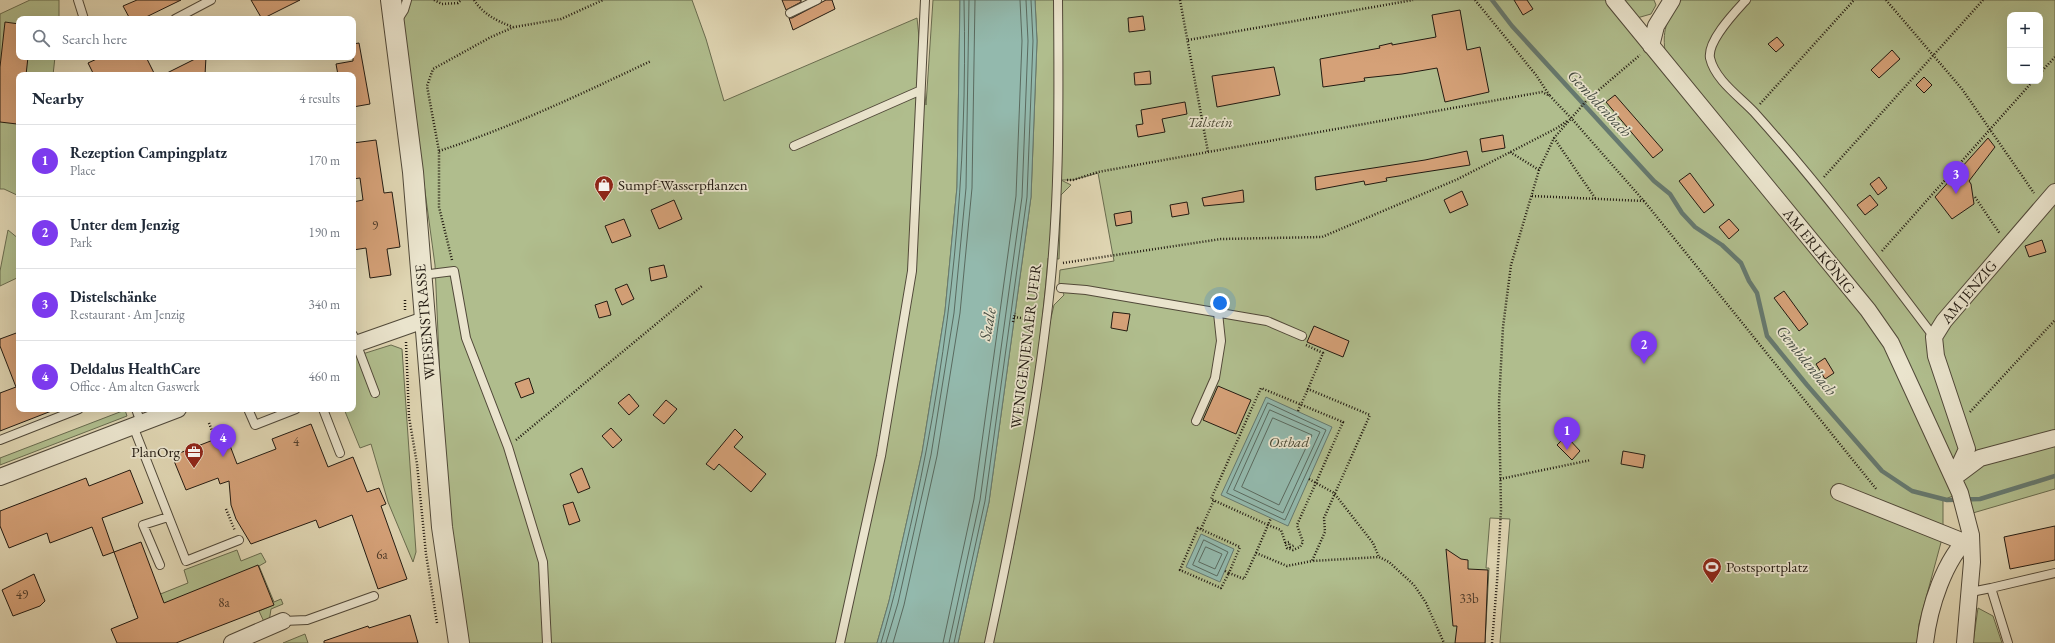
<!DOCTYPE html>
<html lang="en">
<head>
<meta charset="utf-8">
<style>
  :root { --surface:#fff; --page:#f6f6f7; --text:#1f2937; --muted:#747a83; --line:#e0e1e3; --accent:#7c3aed }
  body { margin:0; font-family:"EB Garamond",serif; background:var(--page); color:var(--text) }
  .controls { position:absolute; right:12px; top:12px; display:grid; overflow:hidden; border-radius:8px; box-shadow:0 4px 16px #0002 }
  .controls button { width:36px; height:36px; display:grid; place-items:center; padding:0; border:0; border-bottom:1px solid var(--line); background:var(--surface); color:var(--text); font:20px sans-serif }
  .you { position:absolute; left:1220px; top:303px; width:14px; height:14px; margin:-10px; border:3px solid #fff; border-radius:50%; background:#1a73e8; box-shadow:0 0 0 6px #1a73e833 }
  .badge { display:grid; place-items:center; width:26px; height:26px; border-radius:50%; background:var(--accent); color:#fff; font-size:13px; font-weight:700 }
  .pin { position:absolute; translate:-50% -33px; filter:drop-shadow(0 1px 2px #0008) }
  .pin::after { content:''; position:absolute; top:21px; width:14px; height:12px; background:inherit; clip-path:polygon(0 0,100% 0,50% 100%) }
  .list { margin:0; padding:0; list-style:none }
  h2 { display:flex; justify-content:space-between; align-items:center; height:52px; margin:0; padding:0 16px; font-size:17px }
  h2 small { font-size:13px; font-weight:400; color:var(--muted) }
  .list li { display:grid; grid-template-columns:26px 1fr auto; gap:12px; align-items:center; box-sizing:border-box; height:72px; padding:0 16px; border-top:1px solid var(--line) }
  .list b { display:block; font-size:15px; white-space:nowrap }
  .list p { margin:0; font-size:13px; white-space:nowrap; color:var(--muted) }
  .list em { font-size:13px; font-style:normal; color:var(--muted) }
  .icon { flex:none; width:22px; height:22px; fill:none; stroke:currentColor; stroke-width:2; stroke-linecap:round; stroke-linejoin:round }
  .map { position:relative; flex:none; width:2055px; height:643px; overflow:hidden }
  .search { position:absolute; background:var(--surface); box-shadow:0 4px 16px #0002; left:16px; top:16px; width:340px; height:44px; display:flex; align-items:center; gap:10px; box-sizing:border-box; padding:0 14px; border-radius:8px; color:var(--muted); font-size:15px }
  .panel { position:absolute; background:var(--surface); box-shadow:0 4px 16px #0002; left:16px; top:72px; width:340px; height:340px; border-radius:8px }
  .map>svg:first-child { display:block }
</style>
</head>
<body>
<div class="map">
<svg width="2055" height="643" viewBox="0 0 2055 643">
  <rect width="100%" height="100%" fill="#dfd5b2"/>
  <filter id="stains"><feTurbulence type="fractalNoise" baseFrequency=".005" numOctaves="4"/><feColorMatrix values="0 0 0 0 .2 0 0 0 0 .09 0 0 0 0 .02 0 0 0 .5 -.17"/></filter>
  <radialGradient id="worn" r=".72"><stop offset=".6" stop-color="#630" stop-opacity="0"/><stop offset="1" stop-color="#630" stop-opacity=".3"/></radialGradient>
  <path fill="#b0bd8d" stroke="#696c4f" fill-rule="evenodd" d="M30,0h29v19h-40v38h36l-2,18h-34v121l-15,-7h-4v-175z
    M399,0h293l14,39 18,62 193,-83 9,87 7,-105h27l-3,187 -12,124 -23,142 -33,148 -12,42h-409l-16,-104 -9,-91 -8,-183z
    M1035,0h619l2,5 -5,9 -14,4 28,33c-3,-24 3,-32 16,-51h374v489l-89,26 -6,-22 -17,7v35l-24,89 -2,19h-417l10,-124 -20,-1 -4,50h3l-4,75h-493l23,-104 35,-217 4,-17 10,-10 -5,-12 1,-13 54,-9 -16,-88 -25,7h-12l10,5 -10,10 -2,64 -11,-1c-10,129 -35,258 -63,385h-27l31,-141 42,-305 6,-156zM2010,15h30v66h-30z
    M8,230l11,9v38l-19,9v-15z
    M391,345l11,4 14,203 -3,10 -25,-60 -17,-58 -11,4 -16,-39h9v-52z
    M125,410l2,6 -127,49v-7z
    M237,550l4,11 20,-8 5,9 -7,4 15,36 7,-3 2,5 -12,5 -2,13 -4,2 -6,-13 14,-6 -136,9 -4,-9 55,-22 -4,-13z
    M1978,608l15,8 9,27h-29z
    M305,634l3,9h-25z"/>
  <path fill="#93b9ad" stroke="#66796f" d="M960,0h75l2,41 -6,156 -42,305 -31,141h-81l12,-42 33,-148 23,-142 12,-124z
    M1266,397l66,30 -44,99 -67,-31z
    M1201,534l33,15 -14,33 -34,-15z"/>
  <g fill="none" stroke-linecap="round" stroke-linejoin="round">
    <path stroke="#5a6a5f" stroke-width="1" d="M1268,403l58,27 -41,90 -58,-27z
      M1270,410l50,22 -37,81 -49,-23z
      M1273,418l39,17 -33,70 -37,-18z
      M1204,540l24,12 -11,24 -24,-11z
      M1206,547l16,7 -7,15 -16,-7z
      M881,643c13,-44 23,-88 33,-133 37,-168 54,-339 50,-510
      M886,643l12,-40 33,-148 23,-142 12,-125 3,-188
      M893,643l11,-38 33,-149 23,-143 12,-125 3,-188
      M943,643l31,-144 42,-303 6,-155 -2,-41
      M949,643l31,-143 42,-303 6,-156 -2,-41
      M954,643l31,-142 42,-304 6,-156 -2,-41"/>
    <path stroke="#66796f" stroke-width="4.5" d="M1492,0l20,26 142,155 16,13 12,19 13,14 27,18 19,18 8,18 8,12 10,43 40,49 75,86 30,20 35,9 33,-1 75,-23"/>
  </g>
  <path fill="#d5a178" stroke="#221a11" d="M137,0h44l-39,19h-12l-7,-13z
    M251,0h49l-38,19z
    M782,0h19v2l-15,8z
    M826,0h6l3,9 -42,21 -4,-12h3z
    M1514,0h13l6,9 -10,6z
    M1460,10l7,40 13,-3 9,45 -44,10 -8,-34 -35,6 -38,4 1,3 -42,6 -3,-28 60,-11 -1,-2 13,-3v2l44,-8 -4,-22z
    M1143,16l2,14 -16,2 -1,-14z
    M5,22l14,2v33h9l-2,18h-7l-2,49 -17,-2v-55z
    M1777,37l7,8 -8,7 -8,-8z
    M359,43l11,61 -17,3v-32h-15l-2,-11 17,-3v-17z
    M1892,50l8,9 -21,19 -8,-8z
    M101,57h45l9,18h-61l-6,-12z
    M199,57h7l-1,18h-42z
    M1274,67l6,28 -63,12 -5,-31z
    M1150,71l1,13 -16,1 -1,-12z
    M1924,77l8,8 -8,8 -8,-8z
    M1615,95l48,55 -10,8 -47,-56z
    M1185,102l2,12 -25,5 3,13 -27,5 -2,-12 7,-1 -2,-14z
    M1503,135l2,13 -23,4 -2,-13z
    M1988,138l7,9 -26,34 2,3 3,20 -22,15 -17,-22z
    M376,140l8,53 8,-1 8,55 -13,2 4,26 -21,3 -4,-30 -13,2v-48l10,-2 -3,-22 -7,1v-36z
    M1467,151l3,14 -84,13 1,3 -22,4 -1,-4 -48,9 -1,-13 110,-17z
    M1690,173l24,32 -10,8 -25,-32z
    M1879,177l8,11 -9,7 -8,-11z
    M1243,190l1,12 -40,4 -2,-8z
    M1462,191l6,14 -18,8 -6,-13z
    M1870,195l8,10 -13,10 -8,-10z
    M674,200l8,19 -23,10 -8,-19z
    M1187,202l2,12 -17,3 -2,-12z
    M1131,211l1,12 -16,3 -2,-12z
    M624,219l7,17 -19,7 -7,-17z
    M1729,219l10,11 -10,9 -10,-12z
    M2042,240l4,12 -17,5 -4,-11z
    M664,265l3,12 -16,4 -2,-13z
    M627,284l7,15 -12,6 -7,-16z
    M1784,291l24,33 -9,7 -25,-33z
    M607,301l4,14 -12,3 -4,-13z
    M1113,312l17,2 -3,17 -16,-3z
    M1314,326l35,15 -6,16 -36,-15z
    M19,332v77l35,1 -54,21v-38l16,-6 -16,-41v-7z
    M1825,358l9,15 -9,6 -9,-15z
    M529,378l5,15 -13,5 -6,-15z
    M1218,386l33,14 -15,34 -33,-14z
    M629,394l10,12 -10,9 -11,-12z
    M666,400l11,9 -13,15 -11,-9z
    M311,424l17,43 25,-10 14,35 12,-4 7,16 -5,2 26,73 -29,10 -26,-74 -33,13 -3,-8 -65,24 -15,-25 -5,-14 -2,-24 -9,3 -2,-6 -32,12 -14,-34 54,-21 11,29 39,-15 -4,-10z
    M611,428l11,12 -9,8 -11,-12z
    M735,429l8,8 -9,10 32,27 -15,18 -32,-28 -5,6 -8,-6z
    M1568,438l12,13 -8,9 -15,-15 5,-5z
    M1623,451l22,4 -2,13 -22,-4z
    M582,468l8,20 -12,5 -8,-19z
    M130,470l13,33 -41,15 12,34 -11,4 -11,-29 -42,16 -3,-10 -38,15 -9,-22v-15l86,-33 3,8z
    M573,502l7,19 -11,4 -6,-20z
    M2055,526v34l-45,9 -6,-32z
    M141,542l23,61 94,-38 16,40 -98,38h-59l-6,-14 27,-11 -24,-66z
    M1446,549l15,10 7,1v9l20,1 -3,73h-30l2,-17h-4z
    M34,574l11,27 -5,5 -27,10 -11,-26z
    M410,615l8,28h-94v-2l44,-15 1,2z"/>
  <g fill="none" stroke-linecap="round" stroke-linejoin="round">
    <defs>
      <path id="service" d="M78,0l6,19
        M1746,0c-11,12 -39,41 -36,58 5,22 30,39 44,54 64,71 122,148 180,225
        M790,13l27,-13
        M175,19l36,-19
        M397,21l7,-11 3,-10
        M794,146l125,-55
        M422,275l32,-4 12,67 42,109 35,115 4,81
        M1061,288l25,2 181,31 35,15
        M353,335l22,58
        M136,409l5,14
        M248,409l7,16 41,-16
        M323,409l17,44
        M1196,421l19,-43 6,-37 -3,-28
        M133,426l53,135 53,-21
        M0,440l79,-31
        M160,565l-17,-40 25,-8
        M1991,588l64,-15
        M1971,592l20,-4 17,55
        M283,621l24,-1 67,-24
        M840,643l41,-187 31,-185 13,-271
        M989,643c23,-106 44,-213 57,-321 14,-106 13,-215 12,-322"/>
      <path id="minor" d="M1614,0l254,310 23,33 69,150 11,42 1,27 -7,81
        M1651,46l5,-20 16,-26
        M353,345l71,-25
        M1956,476l24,-18 75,-20
        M0,477l178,-68
        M1954,477l13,-28 -31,-93 -2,-19 10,-16 111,-129
        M1839,492l125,50
        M232,643l51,-22
        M1925,643c4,-35 19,-84 46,-108"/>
      <path id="tertiary" d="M391,0l22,172 29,355 17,116"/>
    </defs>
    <use href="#service" stroke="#514939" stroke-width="10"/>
    <use href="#minor" stroke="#514939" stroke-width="18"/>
    <use href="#tertiary" stroke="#514939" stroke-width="22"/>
    <path stroke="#221a11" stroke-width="2.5" stroke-dasharray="1 2" stroke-linecap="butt" d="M434,0l8,4 16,-1 3,-3
      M474,0c10,15 23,21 39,27
      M1180,0l28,152
      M1475,0l61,75 14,21
      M1886,0l76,89 72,104
      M1188,40l225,-40
      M2040,73l15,-16
      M1760,104l94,-104
      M1554,138l41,60
      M439,151c73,-24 142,-57 212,-90
      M1510,152l29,18
      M1824,177l159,-177
      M1067,180h6l25,-8 110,-20 334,-60 8,4 21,22 73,83 233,289
      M1532,196l112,5
      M1975,197l25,37
      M1882,251l151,-170
      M452,260l-13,-53v-56l-12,-65 6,-17 58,-32 23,-10 47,-8 42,-19
      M1063,263l158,-24 101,-2 136,-58 99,-51 10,-7
      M405,300v11
      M1014,317l21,3
      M1013,322l2,-9
      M406,342l3,75 8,47 9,90 11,69
      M1306,345l17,8 -15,36 62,26 -46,103 1,14 -13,29 67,-4 10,5 25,23 12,18 18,40
      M1298,411l10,-22
      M1970,412l85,-92
      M209,423l6,16
      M516,440l186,-154
      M1309,479l25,14 39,50 6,14
      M1500,479l91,-19
      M226,509l9,22
      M1201,529l13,-29
      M1285,543l4,-1 1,5 5,-2
      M1256,553l12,-28 13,5 6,18 6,2 7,-3 3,-5 -6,-17 46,-103 -82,-34 -50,111 57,26 3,-7
      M1225,571l4,2 -8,15 -41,-18 18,-42 42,19 -11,26 15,6 12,-26 31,13 25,-5
      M1492,643l5,-61 4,-72 -2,-108 4,-75 8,-62 28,-95 15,-32 33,-38 53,-45"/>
    <use href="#service" stroke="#eae4cd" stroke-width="8"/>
    <use href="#minor" stroke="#eae4cd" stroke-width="16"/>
    <use href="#tertiary" stroke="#eae4cd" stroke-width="20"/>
  </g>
  <defs>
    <symbol id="shop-pin" viewBox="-11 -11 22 30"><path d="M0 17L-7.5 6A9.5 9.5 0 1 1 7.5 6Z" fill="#8f2418" stroke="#eae4cd"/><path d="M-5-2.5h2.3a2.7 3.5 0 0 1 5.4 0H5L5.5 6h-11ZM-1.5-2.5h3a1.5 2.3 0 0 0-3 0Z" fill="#fff"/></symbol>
    <symbol id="office-pin" viewBox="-11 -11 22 30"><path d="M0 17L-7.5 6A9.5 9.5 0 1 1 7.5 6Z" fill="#8f2418" stroke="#eae4cd"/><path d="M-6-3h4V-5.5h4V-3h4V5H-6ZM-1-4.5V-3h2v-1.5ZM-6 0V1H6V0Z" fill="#fff"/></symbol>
    <symbol id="stadium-pin" viewBox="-11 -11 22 30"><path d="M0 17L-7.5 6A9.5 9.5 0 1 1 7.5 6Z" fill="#8f2418" stroke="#eae4cd"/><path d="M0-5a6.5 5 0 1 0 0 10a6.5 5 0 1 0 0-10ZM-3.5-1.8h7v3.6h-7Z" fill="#fff"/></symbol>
  </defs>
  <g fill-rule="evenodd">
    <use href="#shop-pin" x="593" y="174" width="22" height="30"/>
    <use href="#office-pin" x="183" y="441" width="22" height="30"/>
    <use href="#stadium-pin" x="1701" y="556" width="22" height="30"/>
  </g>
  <g text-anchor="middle" stroke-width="3.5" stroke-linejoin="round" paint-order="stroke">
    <g font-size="13" fill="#4f3c2b">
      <text x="375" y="230">9</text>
      <text x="296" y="446">4</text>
      <text x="382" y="559">6a</text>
      <text x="22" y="599">49</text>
      <text x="1469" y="603">33b</text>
      <text x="224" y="607">8a</text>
    </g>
    <g font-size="15" font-style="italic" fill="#4d4b36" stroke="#eae4cd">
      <text x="1210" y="127">Talstein</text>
      <text x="1289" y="447">Ostbad</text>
    </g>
    <g font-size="15" fill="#221a11" stroke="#eae4cd" text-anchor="start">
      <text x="618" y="190">Sumpf-Wasserpflanzen</text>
      <text x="180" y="457" text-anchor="end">PlanOrg</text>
      <text x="1726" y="572">Postsportplatz</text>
    </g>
    <g font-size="15" fill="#221a11" stroke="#eae4cd">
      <text transform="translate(1819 251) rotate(51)" y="5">AM ERLKÖNIG</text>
      <text transform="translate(1969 292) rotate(-50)" y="5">AM JENZIG</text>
      <text transform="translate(425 322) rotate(-95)" y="5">WIESENSTRASSE</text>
      <text transform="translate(1026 346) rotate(-83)" y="5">WENIGENJENAER UFER</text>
    </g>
    <g font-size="16" font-style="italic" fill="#444a40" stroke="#eae4cd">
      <text transform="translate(1600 103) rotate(47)" y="6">Gembdenbach</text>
      <text transform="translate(987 324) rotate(-79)" y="6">Saale</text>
      <text transform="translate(1807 360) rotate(51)" y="6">Gembdenbach</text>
    </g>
  </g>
  <rect width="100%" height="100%" filter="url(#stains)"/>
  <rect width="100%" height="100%" fill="url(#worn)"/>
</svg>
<div class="controls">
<button>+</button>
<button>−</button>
</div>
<div class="you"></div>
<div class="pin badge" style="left:1567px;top:450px">1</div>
<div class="pin badge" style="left:1644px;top:364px">2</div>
<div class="pin badge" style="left:1956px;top:194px">3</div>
<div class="pin badge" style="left:223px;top:457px">4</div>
<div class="search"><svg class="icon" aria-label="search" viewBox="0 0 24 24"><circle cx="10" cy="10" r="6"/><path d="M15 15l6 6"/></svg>Search here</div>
<section class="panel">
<h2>Nearby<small>4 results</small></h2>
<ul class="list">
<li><span class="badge">1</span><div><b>Rezeption Campingplatz</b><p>Place</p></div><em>170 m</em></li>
<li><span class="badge">2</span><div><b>Unter dem Jenzig</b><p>Park</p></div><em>190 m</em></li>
<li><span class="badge">3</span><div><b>Distelschänke</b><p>Restaurant · Am Jenzig</p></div><em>340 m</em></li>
<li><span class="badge">4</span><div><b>Deldalus HealthCare</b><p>Office · Am alten Gaswerk</p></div><em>460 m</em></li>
</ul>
</section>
</div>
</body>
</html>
